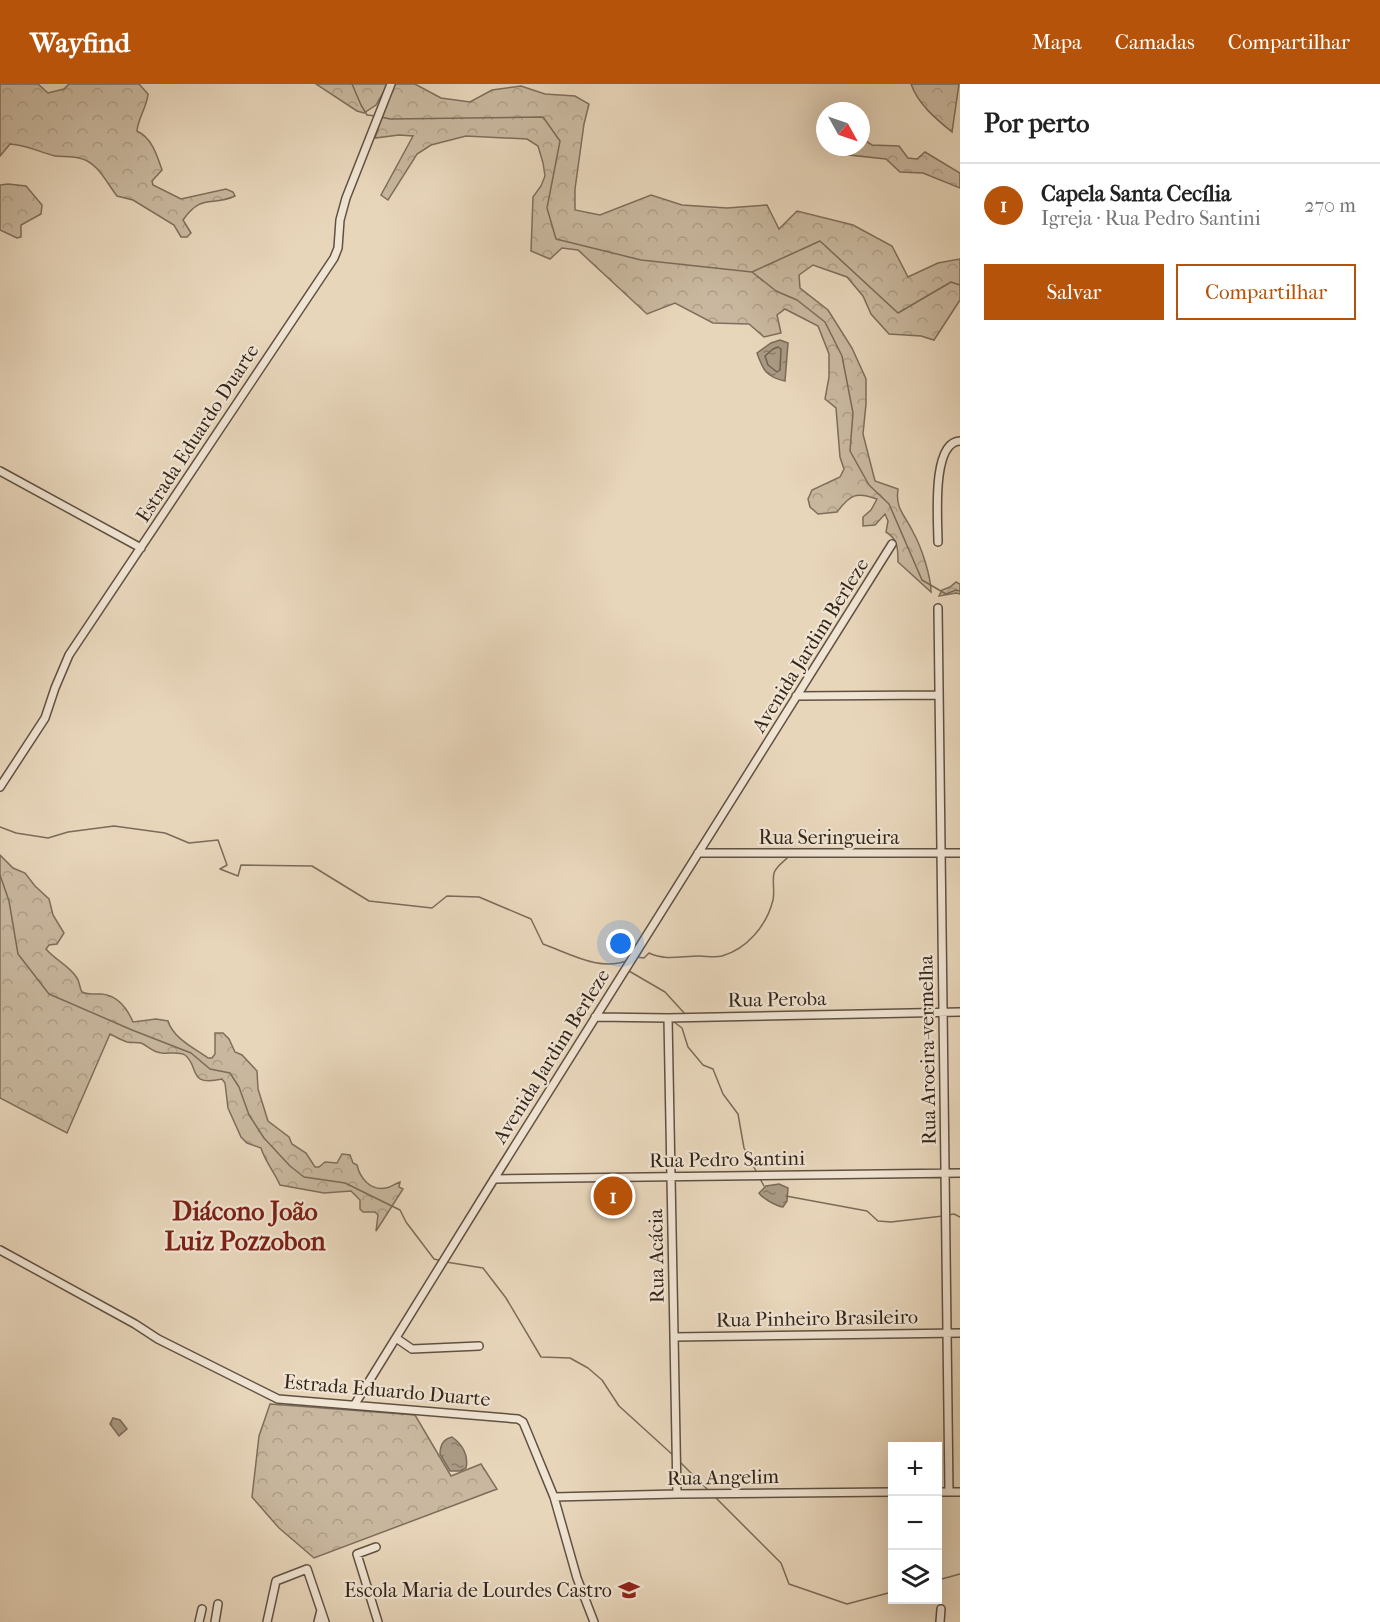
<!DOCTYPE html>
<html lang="pt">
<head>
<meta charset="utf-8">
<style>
  :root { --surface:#fff; --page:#f6f6f6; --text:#222; --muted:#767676; --line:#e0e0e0; --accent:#b45309 }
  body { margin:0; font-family:"IM FELL French Canon",serif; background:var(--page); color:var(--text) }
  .controls { position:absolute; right:18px; bottom:18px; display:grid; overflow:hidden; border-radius:0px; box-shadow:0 6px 24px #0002 }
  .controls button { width:54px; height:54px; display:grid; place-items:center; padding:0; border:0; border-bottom:2px solid var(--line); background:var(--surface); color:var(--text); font:30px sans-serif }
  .compass { position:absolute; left:816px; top:18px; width:54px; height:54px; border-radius:50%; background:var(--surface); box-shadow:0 6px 24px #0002; rotate:130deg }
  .you { position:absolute; left:621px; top:860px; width:21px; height:21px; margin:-15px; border:4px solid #fff; border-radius:50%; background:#1a73e8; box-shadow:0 0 0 9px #1a73e833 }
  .badge { display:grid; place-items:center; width:39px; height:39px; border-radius:50%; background:var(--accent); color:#fff; font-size:20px; font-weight:700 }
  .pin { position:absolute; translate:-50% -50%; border:3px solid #fff; box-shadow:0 2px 6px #0006 }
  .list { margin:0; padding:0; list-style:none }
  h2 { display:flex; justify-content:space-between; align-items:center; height:78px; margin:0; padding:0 24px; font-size:26px }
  h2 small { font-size:20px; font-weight:400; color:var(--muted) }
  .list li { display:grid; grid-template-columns:39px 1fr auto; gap:18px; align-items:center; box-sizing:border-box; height:84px; padding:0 24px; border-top:2px solid var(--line) }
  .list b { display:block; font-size:22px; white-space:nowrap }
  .list p { margin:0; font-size:20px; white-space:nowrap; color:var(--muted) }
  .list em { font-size:20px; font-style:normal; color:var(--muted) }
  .actions { display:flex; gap:12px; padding:18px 24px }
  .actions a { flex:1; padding:14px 0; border:2px solid var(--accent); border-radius:0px; text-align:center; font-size:21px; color:var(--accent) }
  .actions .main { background:var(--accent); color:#fff }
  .icon { flex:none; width:33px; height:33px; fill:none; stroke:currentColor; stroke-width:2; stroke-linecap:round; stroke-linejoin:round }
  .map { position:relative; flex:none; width:960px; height:1538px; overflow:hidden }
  header { display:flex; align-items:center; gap:36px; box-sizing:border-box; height:84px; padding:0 30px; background:var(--accent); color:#fff }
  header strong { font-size:28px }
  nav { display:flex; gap:33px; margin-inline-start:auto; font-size:21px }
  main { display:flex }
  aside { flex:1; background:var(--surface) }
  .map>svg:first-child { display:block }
</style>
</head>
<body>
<header>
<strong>Wayfind</strong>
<nav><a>Mapa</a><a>Camadas</a><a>Compartilhar</a></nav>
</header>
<main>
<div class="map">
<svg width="960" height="1538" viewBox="0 0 960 1538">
  <defs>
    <pattern id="forest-crowns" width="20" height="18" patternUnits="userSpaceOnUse" patternTransform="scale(1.5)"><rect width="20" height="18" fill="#c9b89f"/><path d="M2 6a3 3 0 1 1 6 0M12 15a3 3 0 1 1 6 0" fill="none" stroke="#ad9e88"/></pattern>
    <pattern id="water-ripples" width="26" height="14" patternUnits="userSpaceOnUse" patternTransform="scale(1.5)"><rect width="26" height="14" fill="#aa9a84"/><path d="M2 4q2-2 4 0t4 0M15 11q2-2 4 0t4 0" fill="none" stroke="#8b7d6b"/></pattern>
  </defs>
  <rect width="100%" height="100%" fill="#e8d6bb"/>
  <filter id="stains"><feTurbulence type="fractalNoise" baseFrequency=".00333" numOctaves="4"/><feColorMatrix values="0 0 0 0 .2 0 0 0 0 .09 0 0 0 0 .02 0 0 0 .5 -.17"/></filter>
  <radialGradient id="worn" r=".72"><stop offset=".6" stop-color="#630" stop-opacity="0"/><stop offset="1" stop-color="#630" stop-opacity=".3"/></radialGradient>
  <path fill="url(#forest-crowns)" stroke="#7e6e5c" stroke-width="1.5" d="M0,0h38l10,9 16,-4 5,-5h70l9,10c-1,13 -10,24 -11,37 15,7 20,24 25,39l-10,11 1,4 28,14 45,-10 7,3 2,4c-24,11 -33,-3 -52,24l8,13 -4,4h-6l-7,-12 -41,-25 -16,-4c-11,-14 -19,-34 -38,-38 -8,-2 -16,-1 -24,-2 -16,-4 -28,-11 -45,-12l-10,12z
    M316,0h72l-12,21 -12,8 -7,-2z
    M393,0h22l26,14 29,4 22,-12 29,-4 24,8 30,2 14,8 -5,20 -9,65v21l25,5 51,-20 31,10 45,3 40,-3 12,24 18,-18 56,14 39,21 16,31 30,-14 22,-4v41l-26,40 -13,-4 -32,-2 -18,-20 -8,-18 -16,-19 -34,-12 -14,10 1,13 28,22 24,38 14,31v25l-3,30 12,47 23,8c-3,20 7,26 15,43 8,14 18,44 18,60l-33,-30c0,-13 0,-23 -12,-30l2,-11 -3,-7 -10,11 -12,1v-9l8,-7 6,-11c-21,-8 -27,-4 -40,13l-19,2 -8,-7 -2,-8 4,-9 28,-13 4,-8 -4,-12 -4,-49 -11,-9 4,-22v-23l-11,-28 -33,-17 -8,6 4,18 -17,4 -15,-13 -36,-1 -38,-20 -28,11 -69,-64 -16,-2 -12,11 -19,-8 2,-54 8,-11 4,-10 -2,-13 -5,-17 -11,-7 -61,-3 -35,9 -14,9 -29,46 -7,-5 32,-59 -14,-1 -24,3z
    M911,0h48l-7,48c-16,-13 -34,-28 -41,-48z
    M861,54l11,7 27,1 9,12 9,1 8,-7 35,21v15l-37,-15 -23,-1 -14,-13 -37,-4 3,-8h9z
    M8,100l18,2 16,19 -1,9 -20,11v12l-4,1 -17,-8v-45z
    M956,498l4,2v10l-4,-1 -17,3 3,-6 8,-3z
    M0,771l13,13 12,5 10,13 14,13 4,16 11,18 -7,11 -8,1 -3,4c9,11 24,17 31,29 3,4 2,9 5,14 7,3 12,2 19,2 16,1 26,14 32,28l23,-3 12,2c5,17 26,27 40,37h4l3,-4v-21h8l6,6 6,13 7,3 15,16 1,18 10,32 21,16 3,7 14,9 9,14h4l6,-5 12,1 5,-9 8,1 3,8 4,2c3,13 13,26 29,23 6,-1 8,-4 14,-6l-1,5 4,2 -27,42 2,-16 -3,-3h-12l-3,-3v-9l-9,-9 -27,2 -44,-8c-6,-13 -15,-24 -19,-37l-14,-5 -6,-6 -13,-29 -3,-25 -3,-4c-35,8 -22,-12 -37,-24 -6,-4 -17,-1 -23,-2 -9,0 -14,-7 -21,-10 -4,-1 -9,0 -14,-1 -6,-2 -11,-5 -17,-8l-43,99 -67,-35z
    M270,1320l145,11 36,61 30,-12 16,25 -183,69 -35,-30 -27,-31 7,-61z"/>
  <path fill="url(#water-ripples)" stroke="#7a6b59" stroke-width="1.5" d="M780,256l8,3 -3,38c-19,-4 -22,-11 -28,-28l14,-10z
    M779,1100l9,4 -1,13 -4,6c-7,-1 -21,-9 -24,-14l7,-7z
    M113,1334l7,2 7,9 -8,7 -9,-12z
    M452,1353c10,7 17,18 14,31l-6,3h-10l-10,-17c0,-9 3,-15 12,-17z"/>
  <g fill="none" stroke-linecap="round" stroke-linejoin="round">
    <path stroke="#6e604e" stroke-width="1.5" d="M778,263l3,2 -1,21 -3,2 -9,-7 -3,-9 8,-7z"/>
    <path stroke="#7a6b59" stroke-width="1.5" d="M352,0l9,21 6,10 9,1
      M381,33l9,2 153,-2 17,24 -13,67 9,31 85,21 111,12 68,-31 78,72 53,-31 9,3
      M752,188l24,19 21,9 28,22 17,34 11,57 -3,38 19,34 20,19 33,76 24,14 10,-4 4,1
      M0,743l16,6 32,5 20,-6 46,-6 51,7 24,10 29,-3 9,25 -7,4 18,7 3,-11 71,1 57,35 63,7 15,-12 32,1 52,22 12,25c28,10 57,28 86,16
      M0,791l9,26 9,53 31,40 83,36 59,23 19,16 20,4 9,14 10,28 15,23 26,28 14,11 41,6 55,27 6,12 28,37 8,2
      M636,873l8,1 5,-5c17,8 32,3 50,3 7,0 16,2 23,0 25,-7 45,-31 51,-56 2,-9 -1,-19 1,-27 2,-7 11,-12 15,-17
      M629,887l36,21 21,23
      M676,936l-2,2 8,6 6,19 15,18 10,4 10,25 15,20 6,34 13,25
      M759,1093l5,9
      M786,1112l81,15 11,10 13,1 52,-6
      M948,1131l6,-1 6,3
      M446,1178l37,6 23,30 35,59 29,1 18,10 14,12 17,26 55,50
      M679,1377l31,31
      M715,1413l66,66 8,21 58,20 45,-12
      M938,1496l22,-6"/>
    <defs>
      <path id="minor" d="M0,387l141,77
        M938,458c0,-21 -7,-100 22,-101
        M938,524l11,884
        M796,612l143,-1
        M0,703l45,-69 10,-30 14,-33 265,-397 4,-10 2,-28 6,-22 45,-114
        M698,769h262
        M595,933l73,1 292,-6
        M668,934l9,476
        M494,1095l466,-6
        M0,1166l135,74 23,15 120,60 240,20 5,3 3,7 28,68 23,81 17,44
        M674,1253l286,-4
        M396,1254l16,11 67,-3
        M355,1320l139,-225 398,-635
        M938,1408h22
        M554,1413l123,-3 215,-2
        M376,1463l-19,7 21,68
        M199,1538l3,-13
        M215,1538l3,-18
        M267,1538l9,-41 31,-12 18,53
        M318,1538l3,-12
        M940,1538l1,-13"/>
    </defs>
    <use href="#minor" stroke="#605142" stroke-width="10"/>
    <use href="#minor" stroke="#f0e4d3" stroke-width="7"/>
  </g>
  <defs>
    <symbol id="school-bare" viewBox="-9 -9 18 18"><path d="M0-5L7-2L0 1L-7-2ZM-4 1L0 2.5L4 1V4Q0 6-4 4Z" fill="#8f2418" stroke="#f0e4d3" stroke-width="2.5" paint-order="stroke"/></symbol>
  </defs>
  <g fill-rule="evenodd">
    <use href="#school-bare" x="614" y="1491" width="30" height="30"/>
  </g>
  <g text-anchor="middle" stroke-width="4.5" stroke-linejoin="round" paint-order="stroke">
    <g font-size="20" fill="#322519" stroke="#f0e4d3">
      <text transform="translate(197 349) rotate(-57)" y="7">Estrada Eduardo Duarte</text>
      <text transform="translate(810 561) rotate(-58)" y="7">Avenida Jardim Berleze</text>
      <text x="829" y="760">Rua Seringueira</text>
      <text transform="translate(777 915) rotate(-1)" y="7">Rua Peroba</text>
      <text transform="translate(927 966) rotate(-91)" y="7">Rua Aroeira-vermelha</text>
      <text transform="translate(551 972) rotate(-58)" y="7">Avenida Jardim Berleze</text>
      <text transform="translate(727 1075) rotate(-1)" y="7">Rua Pedro Santini</text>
      <text transform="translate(656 1172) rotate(-91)" y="7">Rua Acácia</text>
      <text transform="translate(817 1234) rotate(-1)" y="7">Rua Pinheiro Brasileiro</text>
      <text transform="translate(387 1306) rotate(5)" y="7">Estrada Eduardo Duarte</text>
      <text transform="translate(723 1393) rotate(-1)" y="7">Rua Angelim</text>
    </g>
    <g font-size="20" fill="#322519" stroke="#f0e4d3" text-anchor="end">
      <text x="612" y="1513">Escola Maria de Lourdes Castro</text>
    </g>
    <g font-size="26" font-weight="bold" fill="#7a1f14" stroke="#f0e4d3">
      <text x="245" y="1136">Diácono João<tspan x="245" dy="30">Luiz Pozzobon</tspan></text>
    </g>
  </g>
  <rect width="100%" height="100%" filter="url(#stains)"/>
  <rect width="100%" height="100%" fill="url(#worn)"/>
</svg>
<div class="controls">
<button>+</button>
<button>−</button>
<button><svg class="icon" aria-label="layers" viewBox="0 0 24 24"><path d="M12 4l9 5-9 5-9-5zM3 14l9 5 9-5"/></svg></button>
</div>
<svg class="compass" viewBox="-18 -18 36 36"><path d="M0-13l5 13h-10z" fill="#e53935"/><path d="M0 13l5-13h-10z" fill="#767676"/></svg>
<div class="you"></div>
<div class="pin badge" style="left:613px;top:1112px">1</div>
</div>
<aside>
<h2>Por perto<small></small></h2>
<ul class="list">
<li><span class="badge">1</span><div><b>Capela Santa Cecília</b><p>Igreja · Rua Pedro Santini</p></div><em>270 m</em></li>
</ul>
<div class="actions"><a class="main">Salvar</a><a>Compartilhar</a></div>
</aside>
</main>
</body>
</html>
